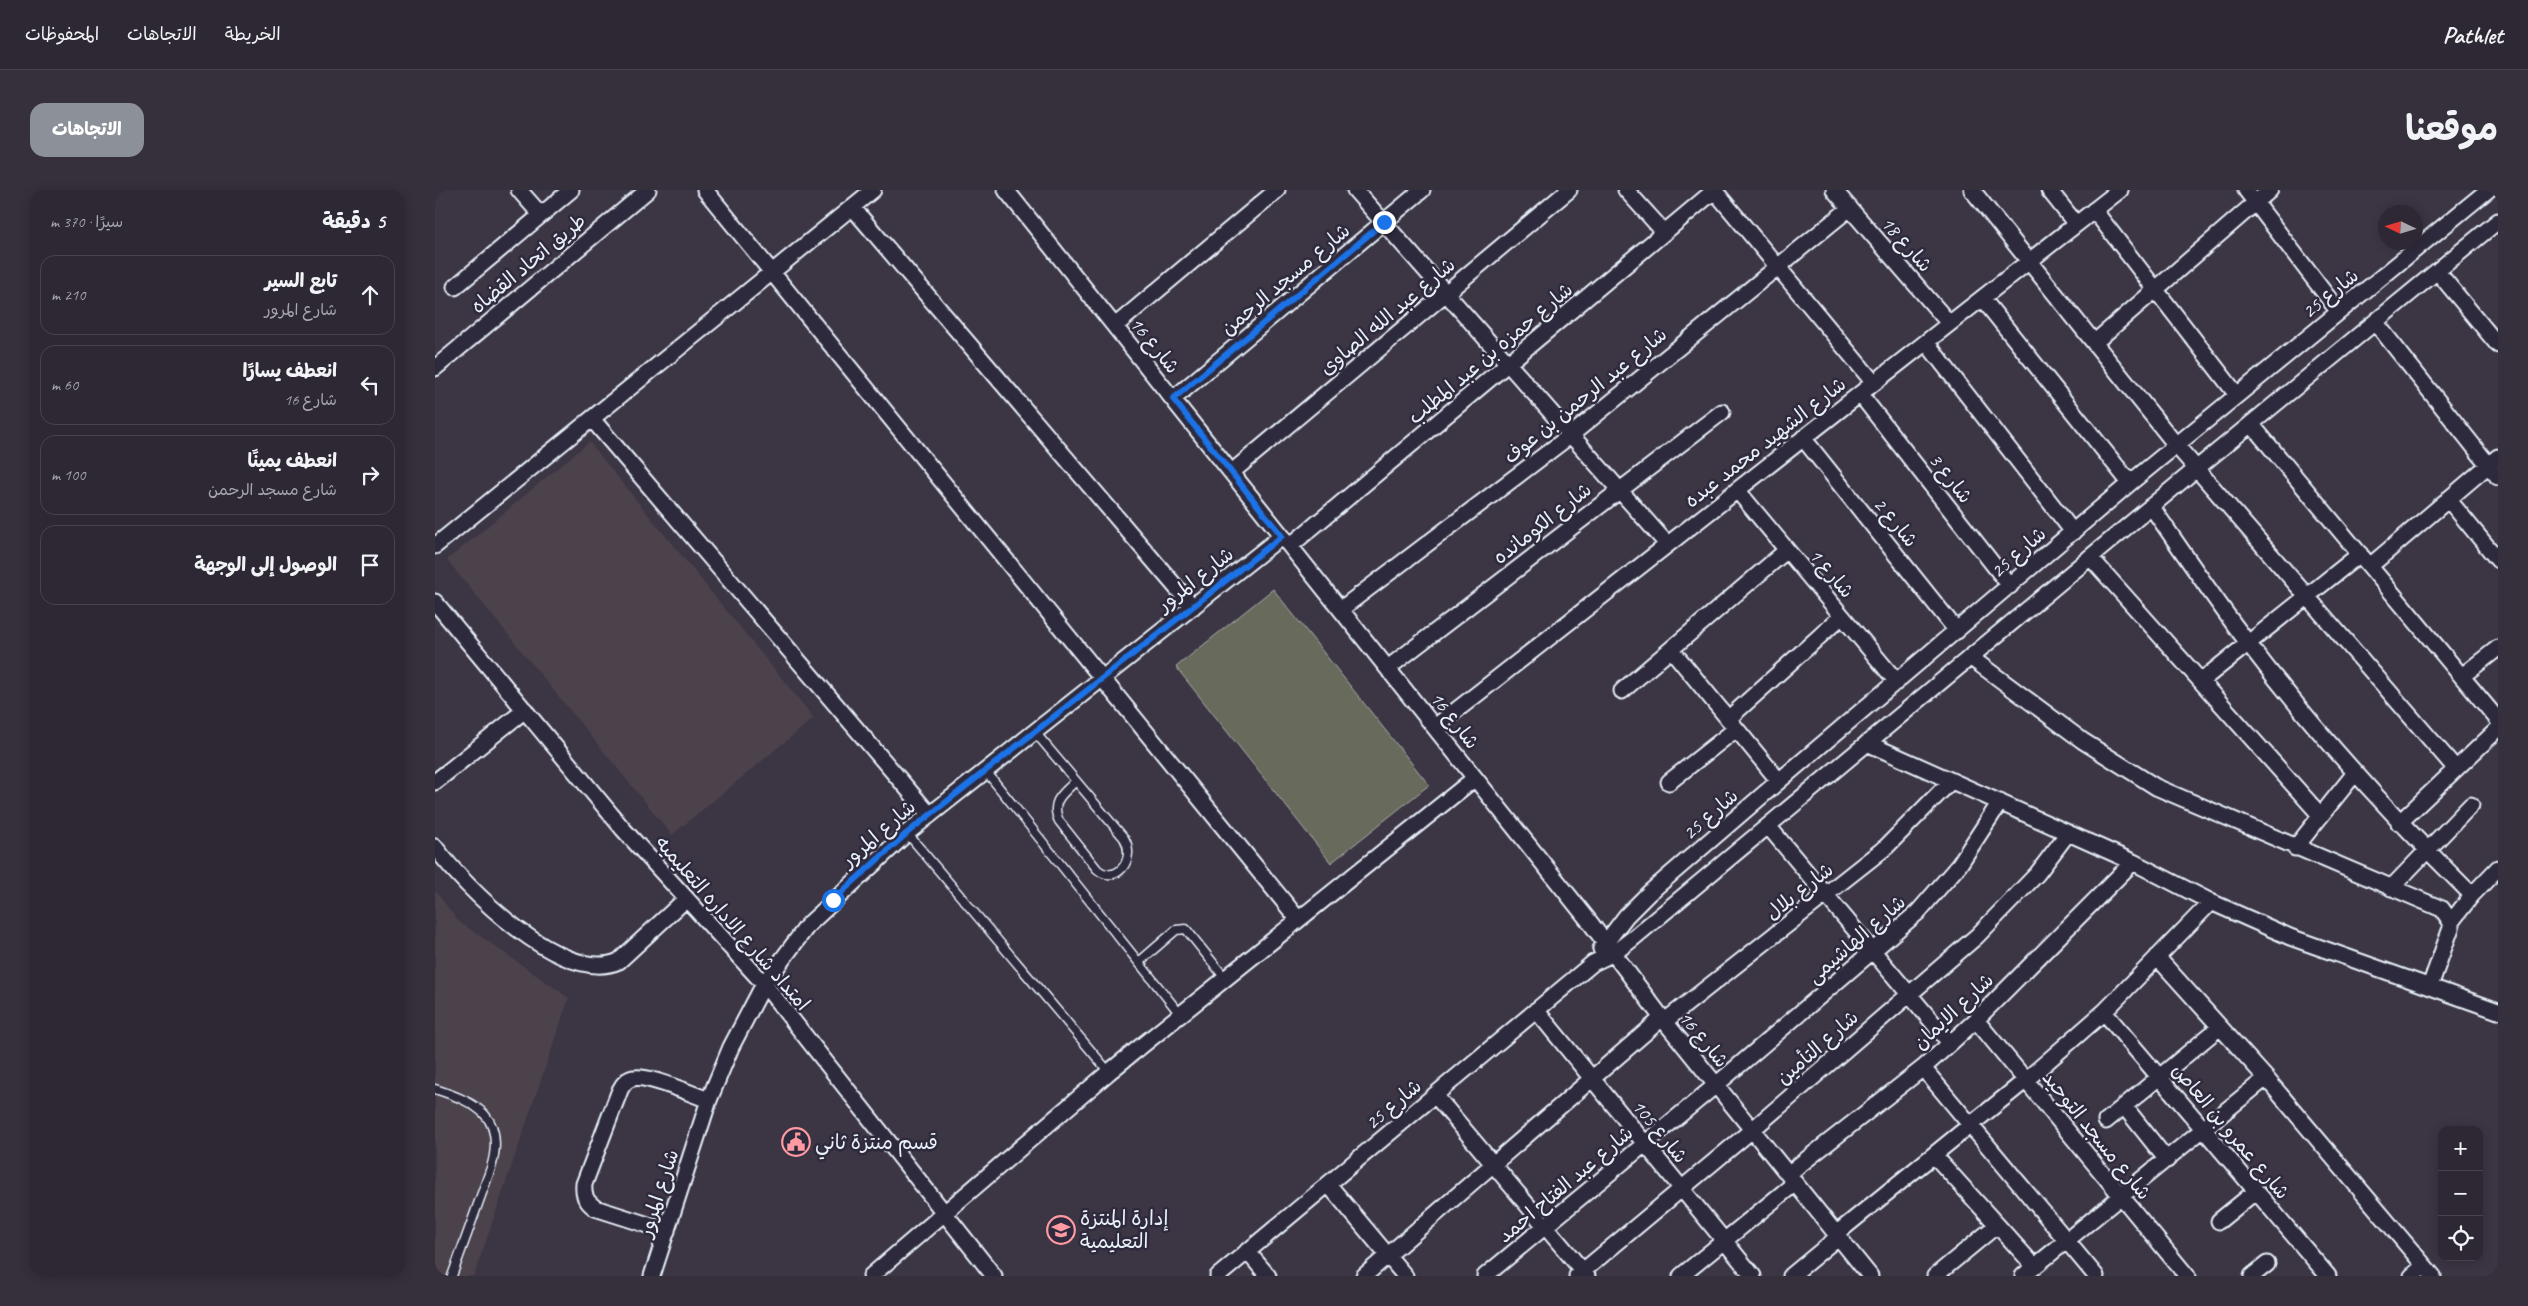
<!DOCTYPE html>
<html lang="ar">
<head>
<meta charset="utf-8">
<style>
  :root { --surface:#2d2833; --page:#35303b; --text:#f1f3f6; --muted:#a7a6ac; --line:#48444e; --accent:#8c9099 }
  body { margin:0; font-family:Caveat,"Playpen Sans Arabic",sans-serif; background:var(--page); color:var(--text); direction:rtl }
  .controls { position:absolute; right:15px; bottom:15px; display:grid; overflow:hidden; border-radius:10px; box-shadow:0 2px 12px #0003 }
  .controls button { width:45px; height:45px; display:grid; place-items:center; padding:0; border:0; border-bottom:1px solid var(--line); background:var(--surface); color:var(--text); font:25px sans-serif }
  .compass { position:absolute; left:1943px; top:15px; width:45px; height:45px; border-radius:50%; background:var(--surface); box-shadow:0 2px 12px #0003; rotate:274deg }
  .stop { position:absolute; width:15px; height:15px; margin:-11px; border:4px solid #1a73e8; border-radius:50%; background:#fff }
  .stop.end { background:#1a73e8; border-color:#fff; box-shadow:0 1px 5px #0008 }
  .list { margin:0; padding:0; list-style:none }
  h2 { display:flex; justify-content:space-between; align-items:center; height:65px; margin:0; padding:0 20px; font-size:21px }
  h2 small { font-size:16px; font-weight:400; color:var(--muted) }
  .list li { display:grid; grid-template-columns:32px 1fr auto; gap:15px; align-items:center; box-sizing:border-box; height:80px; margin:0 10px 10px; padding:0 10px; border:1px solid var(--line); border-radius:15px }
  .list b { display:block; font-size:19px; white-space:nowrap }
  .list p { margin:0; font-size:16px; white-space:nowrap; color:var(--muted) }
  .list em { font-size:16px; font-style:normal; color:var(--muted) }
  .icon { flex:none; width:28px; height:28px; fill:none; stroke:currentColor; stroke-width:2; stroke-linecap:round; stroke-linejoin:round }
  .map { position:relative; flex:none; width:2063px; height:1086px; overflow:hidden; direction:ltr; border-radius:15px }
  header { display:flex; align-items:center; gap:30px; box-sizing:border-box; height:70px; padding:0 25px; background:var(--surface); border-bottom:1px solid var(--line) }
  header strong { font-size:24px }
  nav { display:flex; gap:28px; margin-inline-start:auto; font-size:18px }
  .intro { display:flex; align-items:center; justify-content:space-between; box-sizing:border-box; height:120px; padding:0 30px }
  h1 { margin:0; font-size:35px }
  .button { padding:12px 22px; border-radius:15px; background:var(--accent); color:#fff; font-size:18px; font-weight:700 }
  main { display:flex; gap:30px; padding:0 30px }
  aside { flex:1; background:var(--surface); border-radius:15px; box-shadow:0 2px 12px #0003 }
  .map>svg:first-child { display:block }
</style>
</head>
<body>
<header>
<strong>Pathlet</strong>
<nav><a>الخريطة</a><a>الاتجاهات</a><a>المحفوظات</a></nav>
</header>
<div class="intro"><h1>موقعنا</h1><a class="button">الاتجاهات</a></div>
<main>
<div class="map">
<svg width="2063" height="1086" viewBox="0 0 2063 1086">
  <rect width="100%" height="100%" fill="#3c3544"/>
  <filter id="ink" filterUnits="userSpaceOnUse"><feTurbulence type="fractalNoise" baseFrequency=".02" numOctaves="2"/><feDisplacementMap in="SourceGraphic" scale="10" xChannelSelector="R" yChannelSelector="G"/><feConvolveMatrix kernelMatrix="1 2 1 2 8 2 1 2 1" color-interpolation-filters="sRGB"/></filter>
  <g filter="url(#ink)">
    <path fill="#4c424c" d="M154,252l225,276 -142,117 -225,-275z
      M0,700l22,30 112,78 -95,278h-39z"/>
    <path fill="#686a5c" stroke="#a8aeaa" d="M838,399l156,196 -98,78 -155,-196z"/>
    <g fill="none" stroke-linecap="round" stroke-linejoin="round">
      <defs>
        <path id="lane" d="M599,541l90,107c13,21 -8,48 -27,31l-38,-48c-9,-19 3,-27 17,-40
          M550,580l195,244
          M472,643l202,239
          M704,772l37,-32 10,-1 39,49
          M0,899c43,14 71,28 56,79l-39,108"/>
        <path id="street" d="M84,0l22,25
          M270,0l593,729
          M571,0l583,731 73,97 208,258
          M920,0l312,354
          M1191,0l38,42
          M1279,0l160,193
          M1399,0l115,133
          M1537,0l204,255 280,324
          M1614,0l27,34
          M1811,0l93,122
          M417,17l341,400
          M1659,20l143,185
          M2002,81l61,74
          M20,97l116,-97
          M1547,108l148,185
          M1941,133l122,154
          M680,136l162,-136
          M1491,152l147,190
          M1660,152l175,-152
          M0,178l213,-178
          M1425,204l150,192
          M738,209l249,-209
          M157,229l337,395
          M1817,235l246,295
          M1368,248l154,193
          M797,282l337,-282
          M1302,300l160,192
          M2013,309l50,61
          M1716,316c32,46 63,93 97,137 68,90 144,173 224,252
          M0,356l438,-356
          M855,356l425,-356
          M1655,367l231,259
          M1935,376l128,-109
          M0,412l188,227 141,155 230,292
          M906,419l230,-174 279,-227
          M1236,459l108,132
          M1535,467l113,84 73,46 286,122 9,13v6l-21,58
          M953,478l334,-256
          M2027,486l36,-28
          M1766,491l159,-127
          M1187,501l165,-141
          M1293,529l114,-103
          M1000,537l685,-537
          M1432,553l266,119 78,40 79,35 208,74
          M0,592l90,-72
          M1234,592l67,-53
          M1964,633l99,-94
          M1333,636l182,217
          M0,657c30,41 128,139 184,114l67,-62
          M1860,658l60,-75
          M1956,698l80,-83
          M2016,732l21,-27 26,-27
          M1166,759l25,-33 23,-23 130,-112 351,-298 358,-293
          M1722,767l109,121 167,198
          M1101,820l217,266
          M1669,822l224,264
          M1541,830l211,256
          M1230,831l221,-174 64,-65
          M1488,878l173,208
          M1000,905l152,181
          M1689,916l43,54
          M1671,931l114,-94
          M1499,965l101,112
          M1353,984l135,-106 53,-48 157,-158
          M893,994l77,92
          M1784,1031l37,-30
          M232,1041l-72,-23c-9,-7 -12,-12 -11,-24l36,-94c2,-4 5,-9 10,-11 14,-7 63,16 79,21
          M1401,1044l190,-154 78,-68 107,-110
          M812,1061l21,25
          M217,1086l57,-176 22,-53 33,-63 44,-59 99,-92 375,-297
          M436,1086l238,-204 366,-294
          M783,1086l375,-313 21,-10 17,-13 565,-471 302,-248
          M929,1086l298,-258
          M1050,1086l231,-191 202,-173 41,-47 41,-63
          M1142,1086l175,-146 225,-194 60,-62 31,-41
          M1246,1086l114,-93
          M1356,1086l47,-39
          M1500,1086l62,-51
          M1588,1086l243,-198
          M1817,1086l15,-12
          M1977,1086l12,-10"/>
      </defs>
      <use href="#lane" stroke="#e8f1f8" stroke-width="11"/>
      <use href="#street" stroke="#e8f1f8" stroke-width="19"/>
      <use href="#lane" stroke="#2f2a3d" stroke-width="8"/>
      <use href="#street" stroke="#2f2a3d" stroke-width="15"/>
    </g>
  </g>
  <g fill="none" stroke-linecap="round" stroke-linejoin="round" filter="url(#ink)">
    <path stroke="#1a73e8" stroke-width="6" d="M398,710l74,-67 375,-297 -109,-137 211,-177"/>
  </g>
  <defs>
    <symbol id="civic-ring" viewBox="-11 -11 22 22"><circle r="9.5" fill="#2f2a3d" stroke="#ff9aa2" stroke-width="1.5"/><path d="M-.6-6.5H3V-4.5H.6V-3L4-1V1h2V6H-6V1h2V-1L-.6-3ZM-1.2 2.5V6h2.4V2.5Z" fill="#ff9aa2"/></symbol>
    <symbol id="school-ring" viewBox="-11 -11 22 22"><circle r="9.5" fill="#2f2a3d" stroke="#ff9aa2" stroke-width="1.5"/><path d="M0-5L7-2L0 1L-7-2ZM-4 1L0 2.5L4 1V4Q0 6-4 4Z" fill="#ff9aa2"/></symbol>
  </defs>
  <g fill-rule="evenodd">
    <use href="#civic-ring" x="345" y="936" width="32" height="32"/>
    <use href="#school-ring" x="610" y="1024" width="32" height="32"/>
  </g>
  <g text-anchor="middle" stroke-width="5" stroke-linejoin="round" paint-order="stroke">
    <g font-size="20" fill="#e8f1f8" stroke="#2f2a3d">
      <text transform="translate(1472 54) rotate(49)" y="7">شارع 18</text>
      <text transform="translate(93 73) rotate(-40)" y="7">طريق اتحاد القضاه</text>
      <text transform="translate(850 89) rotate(-40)" y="7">شارع مسجد الرحمن</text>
      <text transform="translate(1895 103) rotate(-39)" y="7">شارع 25</text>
      <text transform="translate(952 126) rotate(-40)" y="7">شارع عبد الله الصاوى</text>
      <text transform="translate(720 155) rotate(51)" y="7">شارع 16</text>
      <text transform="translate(1055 163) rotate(-40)" y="7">شارع حمزه بن عبد المطلب</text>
      <text transform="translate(1150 205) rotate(-39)" y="7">شارع عبد الرحمن بن عوف</text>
      <text transform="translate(1330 252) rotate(-38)" y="7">شارع الشهيد محمد عبده</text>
      <text transform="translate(1516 288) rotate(52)" y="7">شارع 3</text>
      <text transform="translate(1461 332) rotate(51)" y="7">شارع 2</text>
      <text transform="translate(1107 333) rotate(-38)" y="7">شارع الكومانده</text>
      <text transform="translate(1583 362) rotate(-41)" y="7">شارع 25</text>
      <text transform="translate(1397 383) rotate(50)" y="7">شارع 1</text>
      <text transform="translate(760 389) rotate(-38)" y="7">شارع المرور</text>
      <text transform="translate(1020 530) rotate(52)" y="7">شارع 16</text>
      <text transform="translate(1275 624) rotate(-41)" y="7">شارع 25</text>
      <text transform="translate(443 643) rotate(-41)" y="7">شارع المرور</text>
      <text transform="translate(1364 701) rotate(-38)" y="7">شارع بلال</text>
      <text transform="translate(298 733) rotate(49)" y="7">امتداد شارع الاداره التعليميه</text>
      <text transform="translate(1421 749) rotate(-41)" y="7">شارع الهاشيمى</text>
      <text transform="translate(1518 821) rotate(-43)" y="7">شارع الايمان</text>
      <text transform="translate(1269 849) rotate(51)" y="7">شارع 16</text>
      <text transform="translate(1382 857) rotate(-41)" y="7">شارع التأمين</text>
      <text transform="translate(958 914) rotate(-40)" y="7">شارع 25</text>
      <text transform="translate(1225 941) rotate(51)" y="7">شارع 105</text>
      <text transform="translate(1796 941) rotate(50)" y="7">شارع عمرو بن العاص</text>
      <text transform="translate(1662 945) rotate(51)" y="7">شارع مسجد التوحيد</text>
      <text transform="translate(1130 994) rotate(-40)" y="7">شارع عبد الفتاح احمد</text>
      <text transform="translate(223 1003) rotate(-72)" y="7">شارع المرور</text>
    </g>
    <g font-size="20" fill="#e8f1f8" stroke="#2f2a3d" text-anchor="start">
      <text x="380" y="959">قسم منتزة ثاني</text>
      <text x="645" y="1035">إدارة المنتزة<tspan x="645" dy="23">التعليمية</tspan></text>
    </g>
  </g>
</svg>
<div class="controls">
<button>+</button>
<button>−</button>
<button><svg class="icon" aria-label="locate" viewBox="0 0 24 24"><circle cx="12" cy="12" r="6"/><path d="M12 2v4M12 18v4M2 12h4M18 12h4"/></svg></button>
</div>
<svg class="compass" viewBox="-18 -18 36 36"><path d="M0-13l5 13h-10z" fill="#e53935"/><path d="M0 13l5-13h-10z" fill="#a7a6ac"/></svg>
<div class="stop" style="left:398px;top:710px"></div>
<div class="stop end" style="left:949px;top:32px"></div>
</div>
<aside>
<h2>5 دقيقة<small>سيرًا · 370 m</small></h2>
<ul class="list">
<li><svg class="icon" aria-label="ahead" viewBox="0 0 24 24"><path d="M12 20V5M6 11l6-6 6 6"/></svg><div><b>تابع السير</b><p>شارع المرور</p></div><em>210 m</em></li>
<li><svg class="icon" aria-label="left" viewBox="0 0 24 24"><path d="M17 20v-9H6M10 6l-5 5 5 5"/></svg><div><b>انعطف يسارًا</b><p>شارع 16</p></div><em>60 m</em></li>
<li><svg class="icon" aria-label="right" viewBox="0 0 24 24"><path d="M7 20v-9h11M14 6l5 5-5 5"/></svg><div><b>انعطف يمينًا</b><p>شارع مسجد الرحمن</p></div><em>100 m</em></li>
<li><svg class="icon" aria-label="arrive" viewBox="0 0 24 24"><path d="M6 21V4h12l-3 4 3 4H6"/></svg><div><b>الوصول إلى الوجهة</b></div></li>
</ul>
</aside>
</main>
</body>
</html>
